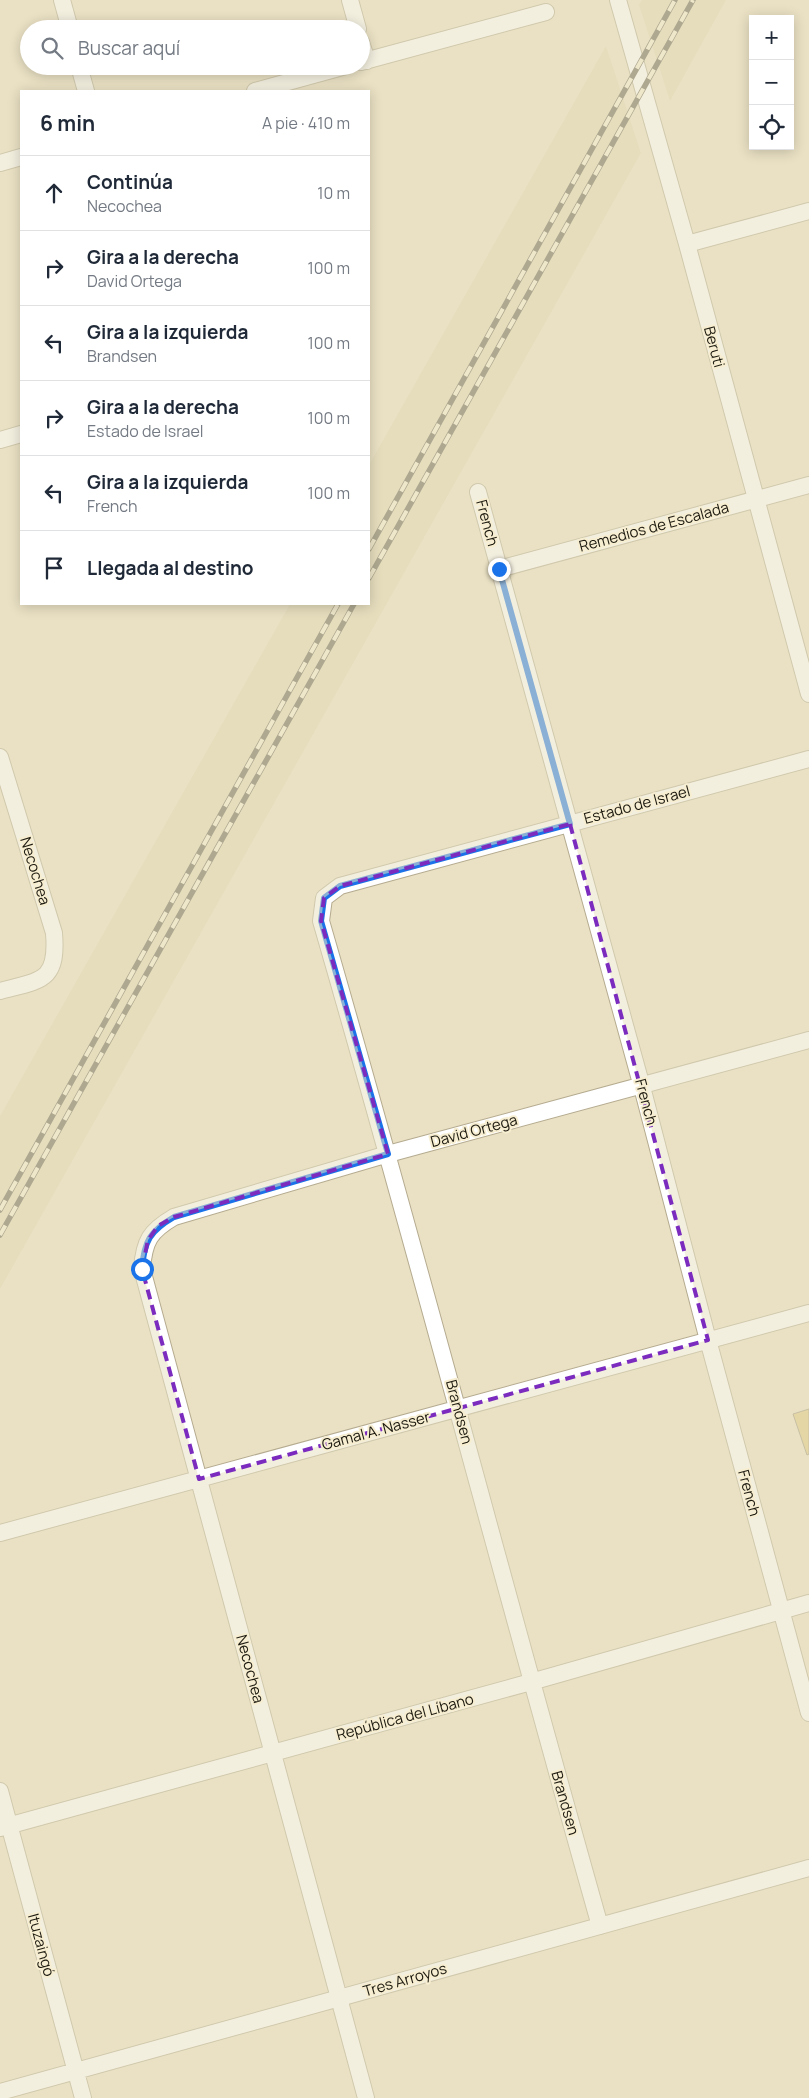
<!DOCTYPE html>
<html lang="es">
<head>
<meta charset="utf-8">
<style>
  :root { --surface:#fff; --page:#f6f6f7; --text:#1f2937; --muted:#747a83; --line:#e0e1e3 }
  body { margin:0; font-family:Manrope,sans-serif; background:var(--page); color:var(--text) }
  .controls { position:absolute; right:15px; top:15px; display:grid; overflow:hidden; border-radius:0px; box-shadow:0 2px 12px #0003 }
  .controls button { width:45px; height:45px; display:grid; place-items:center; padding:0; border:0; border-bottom:1px solid var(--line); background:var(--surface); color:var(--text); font:25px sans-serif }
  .stop { position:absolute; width:15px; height:15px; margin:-11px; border:4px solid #1a73e8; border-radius:50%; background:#fff }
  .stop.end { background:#1a73e8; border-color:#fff; box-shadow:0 1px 5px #0008 }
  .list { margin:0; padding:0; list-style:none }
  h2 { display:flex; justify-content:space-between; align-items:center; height:65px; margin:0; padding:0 20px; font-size:21px }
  h2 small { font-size:16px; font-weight:400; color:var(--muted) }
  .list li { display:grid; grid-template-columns:32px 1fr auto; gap:15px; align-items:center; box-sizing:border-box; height:75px; padding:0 20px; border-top:1px solid var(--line) }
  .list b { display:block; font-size:19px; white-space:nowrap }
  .list p { margin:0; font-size:16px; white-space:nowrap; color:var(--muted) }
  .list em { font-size:16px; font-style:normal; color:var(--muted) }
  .icon { flex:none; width:28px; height:28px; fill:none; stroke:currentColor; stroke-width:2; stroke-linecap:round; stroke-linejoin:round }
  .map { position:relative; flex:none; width:809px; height:2098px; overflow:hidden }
  .search { position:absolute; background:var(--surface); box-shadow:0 2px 12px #0003; left:20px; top:20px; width:350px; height:55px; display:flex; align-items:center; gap:12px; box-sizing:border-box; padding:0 18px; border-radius:28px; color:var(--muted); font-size:19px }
  .panel { position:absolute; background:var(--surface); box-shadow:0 2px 12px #0003; left:20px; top:90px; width:350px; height:515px; border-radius:0px }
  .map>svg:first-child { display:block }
</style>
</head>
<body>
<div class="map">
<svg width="809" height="2098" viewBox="0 0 809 2098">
  <rect width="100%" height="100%" fill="#eae1c4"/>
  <path fill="#e3d7b3" d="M642,0h84l-56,101 -31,-96z
    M606,46l35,107 -641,1136v-173l290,-512h79v-139z"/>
  <path fill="#e0c880" stroke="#9f967b" d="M809,1409v45l-2,1 -14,-41z"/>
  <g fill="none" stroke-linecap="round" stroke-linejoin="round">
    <defs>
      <path id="minor" d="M62,0l8,29
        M350,0l8,29
        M618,0l69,244 122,450
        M361,42l6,19
        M361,62l185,-50
        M79,66l7,25
        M255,91l91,-25
        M0,163l21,-6
        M687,244l122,-33
        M0,440l21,-6
        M478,492l164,595 66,253 101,373
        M499,569l310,-84
        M0,757l54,176c4,49 -13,47 -54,58
        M0,1533l809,-220
        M0,1791l83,307
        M0,1828l531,-146 278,-79
        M600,1926c-95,-335 -182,-671 -279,-1005l3,-23 16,-12 469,-127
        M0,2092l809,-224
        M366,2098l-224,-829c2,-28 8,-38 32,-52l214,-63 421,-114"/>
    </defs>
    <use href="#minor" stroke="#b5ab90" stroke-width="18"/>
    <use href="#minor" stroke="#fff" stroke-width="16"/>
    <defs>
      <path id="rail" d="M369,549l306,-549
        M369,578l324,-578
        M0,1210l338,-606
        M0,1235l354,-631"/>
    </defs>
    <use href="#rail" stroke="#676251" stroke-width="5.5"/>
    <use href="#rail" stroke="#f7eed1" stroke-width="4" stroke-dasharray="11" stroke-linecap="butt"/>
  </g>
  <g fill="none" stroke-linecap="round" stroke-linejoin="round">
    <path stroke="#1a73e8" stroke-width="6" d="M142,1269c2,-28 8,-38 32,-52l214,-63 -67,-233 3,-23 16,-12 230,-62 -71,-255"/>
  </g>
  <path d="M0 0H809V2098H0ZM570,824l138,516 -509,139 -57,-210 6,-29 10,-14 16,-9 214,-63 -67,-233 3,-23 16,-12z" fill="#eae1c4" fill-opacity=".55" fill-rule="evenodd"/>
  <path fill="none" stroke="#7b2cbf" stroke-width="4" stroke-dasharray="10 6" stroke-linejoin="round" d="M570,824l138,516 -509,139 -57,-210 6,-29 10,-14 16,-9 214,-63 -67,-233 3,-23 16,-12z"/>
  <g text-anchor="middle" stroke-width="4" stroke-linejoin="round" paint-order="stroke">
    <g font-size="15" fill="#1c190f" stroke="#f7eed1">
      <text transform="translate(714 347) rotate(75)" y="5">Beruti</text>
      <text transform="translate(487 523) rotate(75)" y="5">French</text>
      <text transform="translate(654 527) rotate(-15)" y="5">Remedios de Escalada</text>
      <text transform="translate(637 805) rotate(-15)" y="5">Estado de Israel</text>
      <text transform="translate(35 871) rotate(73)" y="5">Necochea</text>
      <text transform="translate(646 1102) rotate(75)" y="5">French</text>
      <text transform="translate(474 1131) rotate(-15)" y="5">David Ortega</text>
      <text transform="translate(459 1412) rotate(75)" y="5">Brandsen</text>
      <text transform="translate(376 1431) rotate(-15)" y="5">Gamal A. Nasser</text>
      <text transform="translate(749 1493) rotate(75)" y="5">French</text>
      <text transform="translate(250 1669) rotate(75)" y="5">Necochea</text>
      <text transform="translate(405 1717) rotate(-15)" y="5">República del Líbano</text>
      <text transform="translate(565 1803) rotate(74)" y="5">Brandsen</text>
      <text transform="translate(41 1945) rotate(75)" y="5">Ituzaingó</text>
      <text transform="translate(405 1980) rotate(-16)" y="5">Tres Arroyos</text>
    </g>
  </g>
</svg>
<div class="controls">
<button>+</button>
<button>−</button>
<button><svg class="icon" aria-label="locate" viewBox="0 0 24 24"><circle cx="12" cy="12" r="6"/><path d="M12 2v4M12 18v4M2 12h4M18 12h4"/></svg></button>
</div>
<div class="stop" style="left:142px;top:1269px"></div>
<div class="stop end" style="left:499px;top:569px"></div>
<div class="search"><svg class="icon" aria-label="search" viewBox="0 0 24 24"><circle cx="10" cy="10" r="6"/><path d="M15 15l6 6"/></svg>Buscar aquí</div>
<section class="panel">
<h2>6 min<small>A pie · 410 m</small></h2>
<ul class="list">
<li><svg class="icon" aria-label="ahead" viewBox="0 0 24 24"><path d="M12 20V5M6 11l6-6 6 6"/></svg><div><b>Continúa</b><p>Necochea</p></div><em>10 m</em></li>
<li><svg class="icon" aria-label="right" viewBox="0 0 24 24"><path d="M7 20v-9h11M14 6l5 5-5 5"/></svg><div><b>Gira a la derecha</b><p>David Ortega</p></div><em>100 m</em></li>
<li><svg class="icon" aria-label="left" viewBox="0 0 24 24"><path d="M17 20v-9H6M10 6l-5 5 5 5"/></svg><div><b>Gira a la izquierda</b><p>Brandsen</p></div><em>100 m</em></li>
<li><svg class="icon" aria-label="right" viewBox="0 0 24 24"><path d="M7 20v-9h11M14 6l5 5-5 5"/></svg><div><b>Gira a la derecha</b><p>Estado de Israel</p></div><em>100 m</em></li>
<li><svg class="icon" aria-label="left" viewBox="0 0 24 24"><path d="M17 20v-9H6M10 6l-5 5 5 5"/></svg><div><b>Gira a la izquierda</b><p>French</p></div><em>100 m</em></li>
<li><svg class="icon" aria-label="arrive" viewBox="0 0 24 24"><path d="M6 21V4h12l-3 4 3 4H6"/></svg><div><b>Llegada al destino</b></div></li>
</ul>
</section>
</div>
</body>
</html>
